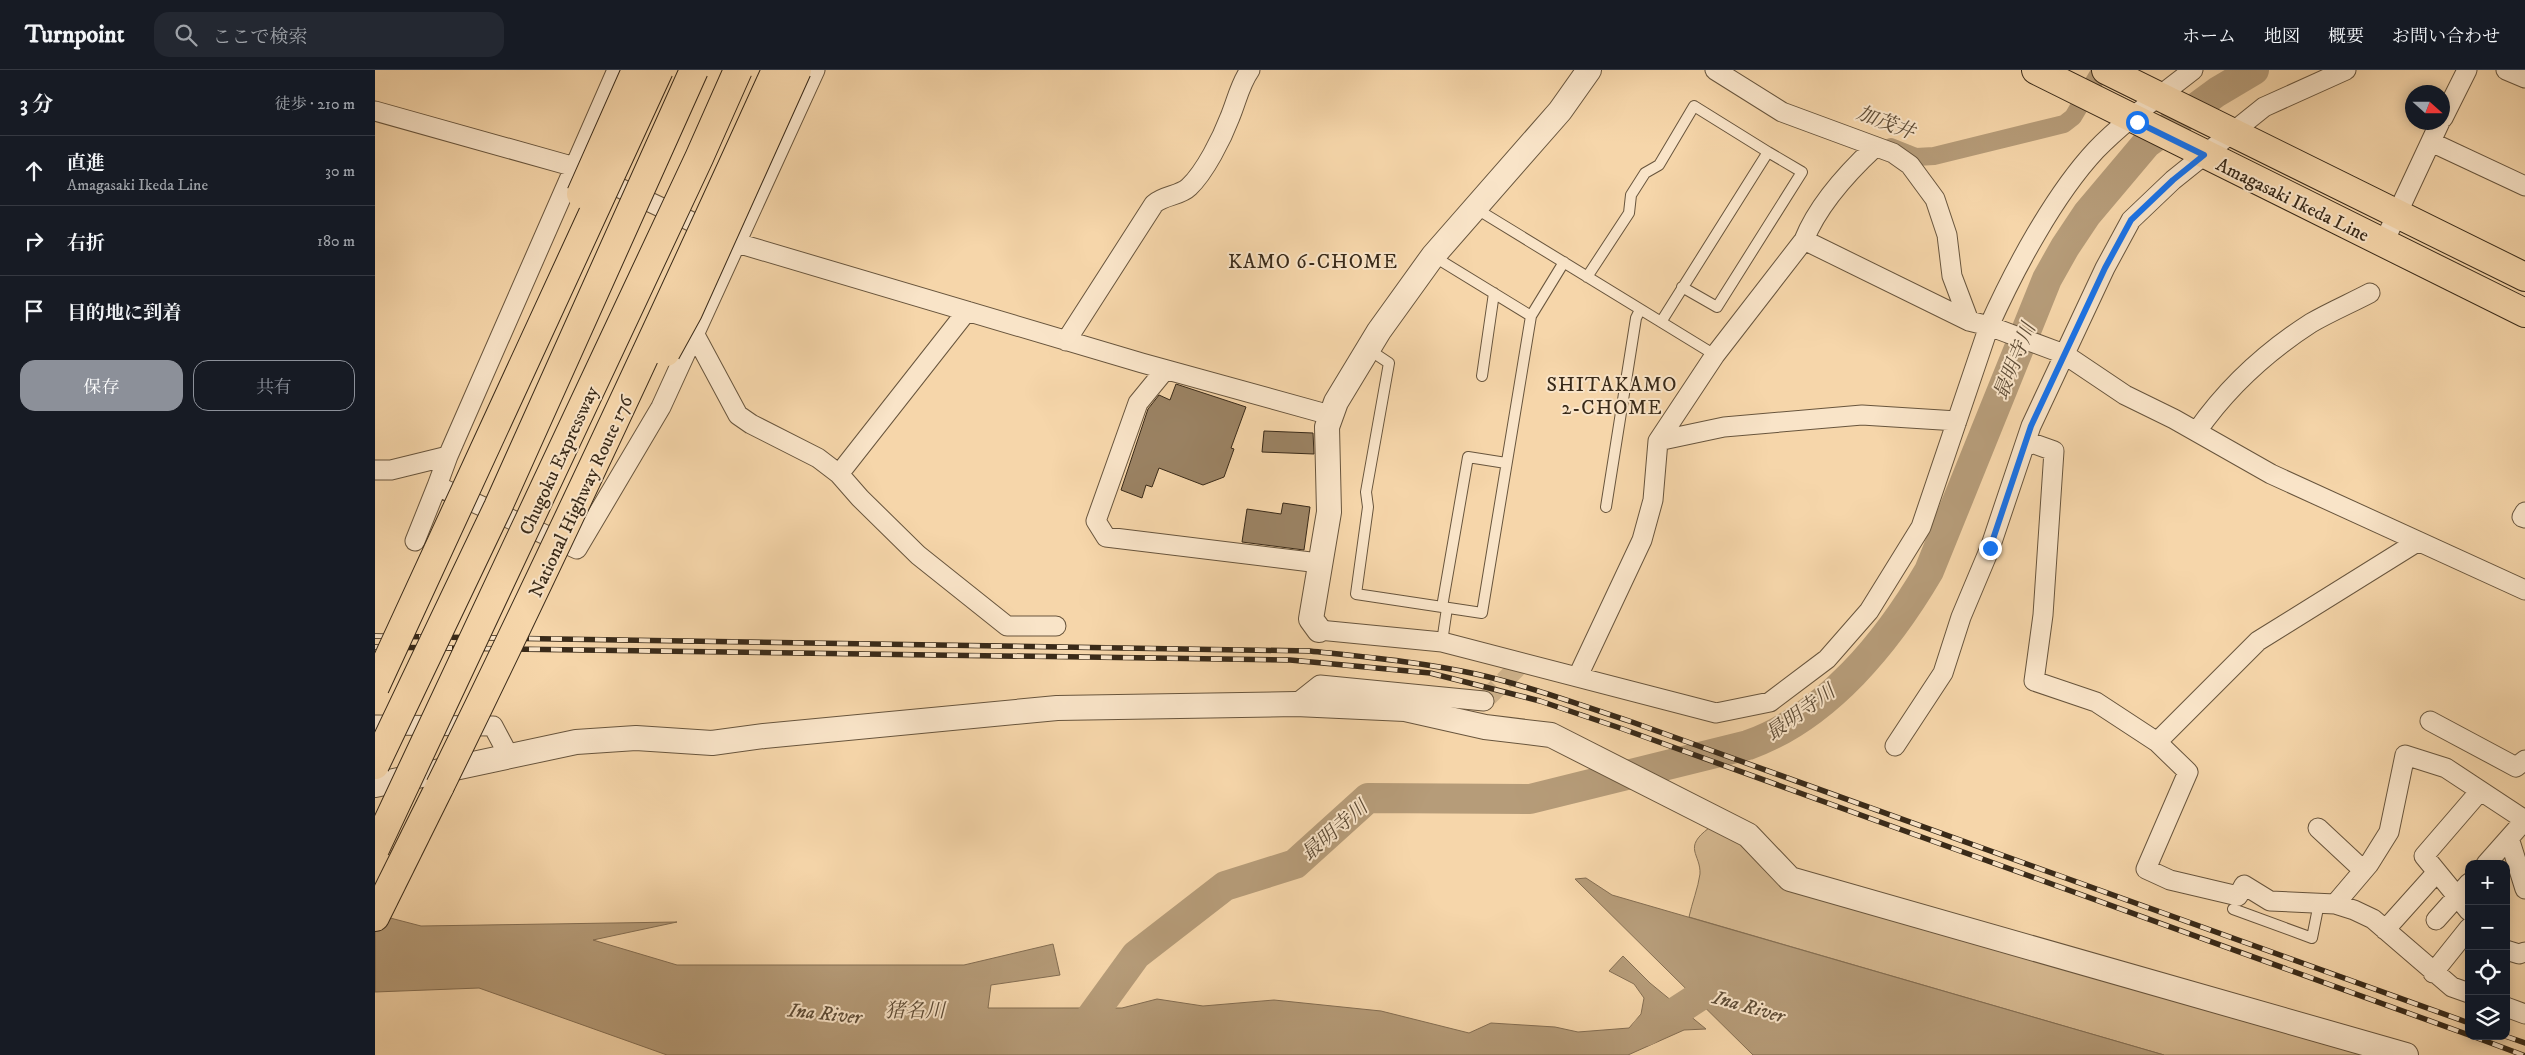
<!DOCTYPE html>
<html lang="ja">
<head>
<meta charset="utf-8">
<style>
  :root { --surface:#171b24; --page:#242831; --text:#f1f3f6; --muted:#9ea1a6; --line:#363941; --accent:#8c9099 }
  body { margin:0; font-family:"IM FELL DW Pica","Noto Serif JP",serif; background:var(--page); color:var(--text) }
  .controls { position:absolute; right:15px; bottom:15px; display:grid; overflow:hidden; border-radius:10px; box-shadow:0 2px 12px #0003 }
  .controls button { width:45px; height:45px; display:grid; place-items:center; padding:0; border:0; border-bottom:1px solid var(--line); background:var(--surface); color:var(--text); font:25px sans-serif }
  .compass { position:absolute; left:2030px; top:15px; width:45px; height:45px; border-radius:50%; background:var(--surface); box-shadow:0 2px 12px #0003; rotate:111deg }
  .stop { position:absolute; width:15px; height:15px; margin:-11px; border:4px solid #1a73e8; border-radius:50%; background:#fff }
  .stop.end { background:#1a73e8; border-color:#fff; box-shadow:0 1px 5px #0008 }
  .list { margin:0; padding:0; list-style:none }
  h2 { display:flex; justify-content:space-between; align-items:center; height:65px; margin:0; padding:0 20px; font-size:21px }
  h2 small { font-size:16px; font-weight:400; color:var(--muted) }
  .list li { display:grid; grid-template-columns:32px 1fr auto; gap:15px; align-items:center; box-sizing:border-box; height:70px; padding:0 20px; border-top:1px solid var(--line) }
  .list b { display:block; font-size:19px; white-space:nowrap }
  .list p { margin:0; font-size:16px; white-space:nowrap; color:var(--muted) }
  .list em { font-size:16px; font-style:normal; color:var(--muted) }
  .actions { display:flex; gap:10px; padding:15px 20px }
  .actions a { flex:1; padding:11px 0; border:1px solid var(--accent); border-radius:15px; text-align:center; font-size:18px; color:var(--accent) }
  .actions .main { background:var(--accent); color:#fff }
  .icon { flex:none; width:28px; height:28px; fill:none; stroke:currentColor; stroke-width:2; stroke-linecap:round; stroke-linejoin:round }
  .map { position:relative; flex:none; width:2150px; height:985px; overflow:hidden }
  header { display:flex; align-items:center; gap:30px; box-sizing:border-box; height:70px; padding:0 25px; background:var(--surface); border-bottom:1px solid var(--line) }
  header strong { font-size:24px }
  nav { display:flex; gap:28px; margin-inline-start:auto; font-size:18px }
  .search { width:350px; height:45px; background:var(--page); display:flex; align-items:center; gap:12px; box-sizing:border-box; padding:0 18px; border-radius:15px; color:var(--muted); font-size:19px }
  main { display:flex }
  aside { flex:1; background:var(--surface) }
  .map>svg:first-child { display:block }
</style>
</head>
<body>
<header>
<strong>Turnpoint</strong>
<div class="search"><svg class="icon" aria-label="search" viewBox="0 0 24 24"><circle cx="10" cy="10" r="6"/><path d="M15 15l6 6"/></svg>ここで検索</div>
<nav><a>ホーム</a><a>地図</a><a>概要</a><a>お問い合わせ</a></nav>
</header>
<main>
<aside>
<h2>3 分<small>徒歩 · 210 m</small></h2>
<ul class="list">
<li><svg class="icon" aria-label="ahead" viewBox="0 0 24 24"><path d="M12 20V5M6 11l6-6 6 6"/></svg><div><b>直進</b><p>Amagasaki Ikeda Line</p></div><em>30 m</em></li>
<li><svg class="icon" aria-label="right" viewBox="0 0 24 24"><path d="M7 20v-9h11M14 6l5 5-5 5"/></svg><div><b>右折</b></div><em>180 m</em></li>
<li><svg class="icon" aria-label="arrive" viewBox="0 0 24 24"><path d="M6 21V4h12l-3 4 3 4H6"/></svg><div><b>目的地に到着</b></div></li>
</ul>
<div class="actions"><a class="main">保存</a><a>共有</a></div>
</aside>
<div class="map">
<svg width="2150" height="985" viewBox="0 0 2150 985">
  <rect width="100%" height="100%" fill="#f6d6aa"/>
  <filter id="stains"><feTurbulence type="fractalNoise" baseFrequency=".004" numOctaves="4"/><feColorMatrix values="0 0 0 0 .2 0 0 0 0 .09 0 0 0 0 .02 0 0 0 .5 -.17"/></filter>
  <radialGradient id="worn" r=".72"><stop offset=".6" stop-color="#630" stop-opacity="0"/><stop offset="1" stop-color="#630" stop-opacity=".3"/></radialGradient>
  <path fill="#d6b991" stroke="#887255" d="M1334,758l35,18 13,15 616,194h-209l-475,-138c3,-14 9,-29 11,-43 1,-20 -18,-26 9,-46z"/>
  <path fill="#b69c79" stroke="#846e53" d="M1211,808l26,17 552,160h-411l-178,-176z
    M0,844l46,12 256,-4 -84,18 84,25h287l89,-21 7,31 -69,10 -3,23h134l35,-9 46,7 71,-6 107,11 88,22 22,-10 64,4 23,5 51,-4 12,-14 3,-16 -10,-14 -25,-13 14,-15 27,27 56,46 -22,1 -56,25h-961l-188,-67 -104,4z"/>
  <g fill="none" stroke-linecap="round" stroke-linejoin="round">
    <path stroke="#b69c79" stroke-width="18" d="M1516,77l25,10 18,-1 130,-32 9,-7 28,-47"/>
    <path stroke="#b69c79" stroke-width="30" d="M1271,961l60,-39 26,8
      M700,969l61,-84 89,-69 70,-22 73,-66 162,1 218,-54c79,-28 140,-104 181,-174l118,-292 18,-32 22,-33 59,-70 71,-52 37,-22"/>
  </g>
  <path fill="#9b8364" stroke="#392a19" d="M801,314l70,23 -15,41 3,1 -10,28 -21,8 -44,-17 -7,19 -6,-2 -4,13 -21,-8 27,-81 11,-14 11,5z
    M889,361l49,2 1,21 -52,-2z
    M908,433l27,4 -6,43 -62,-8 5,-33 34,5z"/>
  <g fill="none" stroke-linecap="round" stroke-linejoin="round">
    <path stroke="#d0b48d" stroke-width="19" stroke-dasharray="19 9" stroke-linecap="butt" d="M1109,631l38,-38"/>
    <defs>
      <path id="service" d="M1100,138l240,147
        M1058,186l98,60
        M1212,207l42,-64 2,-18 14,-22 14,-8 35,-59 74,46 -107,170
        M1307,217l35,20 85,-135 -34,-20
        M993,279l21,14 -23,129 2,15 -12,87 126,19 49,-297 33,-54
        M1107,306l12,-83
        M1231,437l30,-189 4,-8
        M1067,537l26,-150 38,6
        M1067,572l5,-34
        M1858,839l79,29 7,-35"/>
      <path id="minor" d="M1340,0l67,42 111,41 17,12 25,34 12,36 5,41 17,45
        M1818,0c-33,26 -68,50 -97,80 -42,45 -82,120 -107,176l75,28 61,41 49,24 97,55 254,116
        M2131,0l19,8
        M0,41l200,56 162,76 405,120 188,52
        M2068,48l24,-48
        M2056,72l94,44
        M1429,170c14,-35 43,-67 71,-93
        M2008,174l57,-122
        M320,265l43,80 13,9 67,34 21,16 21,24 58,57 89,71h49
        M691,271l88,-137c10,-9 26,-8 35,-17 16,-15 33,-49 41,-70 7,-17 10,-33 20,-47
        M790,300l-27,33 -42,118 10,16 213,26
        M1822,361c30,-43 69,-79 114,-108 19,-11 40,-20 59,-30
        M1283,371l66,-14 138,-12 95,6
        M1651,371l28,10 -11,164 -9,66 62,21 61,40 31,30 -42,97 24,11 68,16 6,-11 26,16 65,3 19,6 19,9 79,68 17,6
        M73,386l-11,30 140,63 84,-142 154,-337
        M0,400h16l57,-14 169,-386
        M464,404l128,-163
        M2150,442l-3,5 3,1
        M40,471l22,-55
        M944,560l123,12 274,71 54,-11 57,-43 42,-48 52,-84 68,-201 -20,-5 -165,-81 -89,115 -57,86 -5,59 -11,40 -64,136
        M921,634l24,-19 164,16
        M2055,651l86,46 9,-7
        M0,655l118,1 16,30
        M1782,672l101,-101 159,-99
        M1520,676l48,-73 18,-56 29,-69 41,-122 74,-158 26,-48 42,-40 91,-73 82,-37
        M1943,758l45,42
        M2134,768l16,51
        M1960,834l34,-40 20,-32 16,-77 41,13 79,52 -39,44
        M2094,841l-45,-55 56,-65
        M2061,850l33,-37
        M2010,860l52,-58
        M2131,880l13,4 6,-2
        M2058,903l36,-45
        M2131,937l19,7"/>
      <path id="tertiary" d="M944,560l-8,-11 18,-107 -2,-85 9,-25 43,-71 54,-75 127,-145 29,-41
        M0,715l201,-43 60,-4 76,5 52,-7 293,-28 239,-4 109,5 80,18 66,8 197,100 42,44 616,176"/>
      <path id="primary" d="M1661,0l489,243
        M1731,0l419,207"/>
      <path id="trunk" d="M0,847l65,-131"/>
    </defs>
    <use href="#service" stroke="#68553d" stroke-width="12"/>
    <use href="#minor" stroke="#68553d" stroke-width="21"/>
    <use href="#tertiary" stroke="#68553d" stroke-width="26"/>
    <use href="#primary" stroke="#392a19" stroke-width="30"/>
    <use href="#trunk" stroke="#392a19" stroke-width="30"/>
    <use href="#service" stroke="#f9e4c8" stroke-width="10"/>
    <use href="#minor" stroke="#f9e4c8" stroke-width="19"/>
    <use href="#tertiary" stroke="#f9e4c8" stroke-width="24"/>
    <use href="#primary" stroke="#f6d6aa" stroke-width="28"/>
    <use href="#trunk" stroke="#f6d6aa" stroke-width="28"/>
    <defs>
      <path id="rail" d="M0,566l935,15c56,6 111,11 166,23 53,12 104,31 156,48l837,301
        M0,577l915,13 140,13 110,28 83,28 846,306
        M2097,966l51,19
        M2130,966l20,7"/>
    </defs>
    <use href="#rail" stroke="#392a19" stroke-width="5.5"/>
    <use href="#rail" stroke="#f9e4c8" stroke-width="4" stroke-dasharray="11" stroke-linecap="butt"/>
    <defs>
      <path id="trunk-bridge" d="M206,124l55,-124
        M291,282l22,-40 109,-242
        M0,617l284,-617
        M65,716c116,-237 227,-476 336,-716"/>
      <path id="motorway-bridge" d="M0,695l123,-258 196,-437
        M0,779l324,-691 39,-88"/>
    </defs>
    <use href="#trunk-bridge" stroke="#392a19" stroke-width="30" stroke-linecap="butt"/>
    <use href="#motorway-bridge" stroke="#392a19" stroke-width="30" stroke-linecap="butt"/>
    <use href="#trunk-bridge" stroke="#f6d6aa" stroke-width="28"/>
    <use href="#motorway-bridge" stroke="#f6d6aa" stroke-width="28"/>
  </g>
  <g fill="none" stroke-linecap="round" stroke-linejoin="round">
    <path stroke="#1a73e8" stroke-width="6" d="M1615,478l41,-122 74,-158 26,-48 42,-40 31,-25 -67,-33"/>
  </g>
  <g text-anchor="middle" stroke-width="4" stroke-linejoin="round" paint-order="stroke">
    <g font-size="19" fill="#392a19" stroke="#f9e4c8">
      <text transform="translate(1918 129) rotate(26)" y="7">Amagasaki Ikeda Line</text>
      <text transform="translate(183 390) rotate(-65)" y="7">Chugoku Expressway</text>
      <text transform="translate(205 426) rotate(-65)" y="7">National Highway Route 176</text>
    </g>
    <g font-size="20" font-style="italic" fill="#5e4c36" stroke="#f9e4c8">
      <text transform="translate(1511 52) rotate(21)" y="7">加茂井</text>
      <text transform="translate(1639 291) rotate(-68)" y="7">最明寺川</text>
      <text transform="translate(1425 642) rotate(-36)" y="7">最明寺川</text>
      <text transform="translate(959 760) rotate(-41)" y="7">最明寺川</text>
      <text transform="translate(1374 936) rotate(16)" y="7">Ina River</text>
      <text x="540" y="947">猪名川</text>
      <text transform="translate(450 943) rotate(6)" y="7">Ina River</text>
    </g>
    <g font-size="20" letter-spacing="1" fill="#392a19" stroke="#f9e4c8">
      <text x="938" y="198">KAMO 6-CHOME</text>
      <text x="1237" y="321">SHITAKAMO<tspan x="1237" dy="23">2-CHOME</tspan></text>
    </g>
  </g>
  <rect width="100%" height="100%" filter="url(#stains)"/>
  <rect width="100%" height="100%" fill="url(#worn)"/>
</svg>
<div class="controls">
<button>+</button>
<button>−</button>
<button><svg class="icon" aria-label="locate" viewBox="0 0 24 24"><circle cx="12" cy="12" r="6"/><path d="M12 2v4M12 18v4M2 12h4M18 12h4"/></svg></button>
<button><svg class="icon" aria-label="layers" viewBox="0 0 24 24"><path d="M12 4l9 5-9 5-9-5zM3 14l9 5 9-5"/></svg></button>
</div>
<svg class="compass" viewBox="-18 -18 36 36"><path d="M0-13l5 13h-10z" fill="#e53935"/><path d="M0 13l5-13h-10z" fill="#9ea1a6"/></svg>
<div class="stop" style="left:1762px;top:52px"></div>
<div class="stop end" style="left:1615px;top:478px"></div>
</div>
</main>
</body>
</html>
